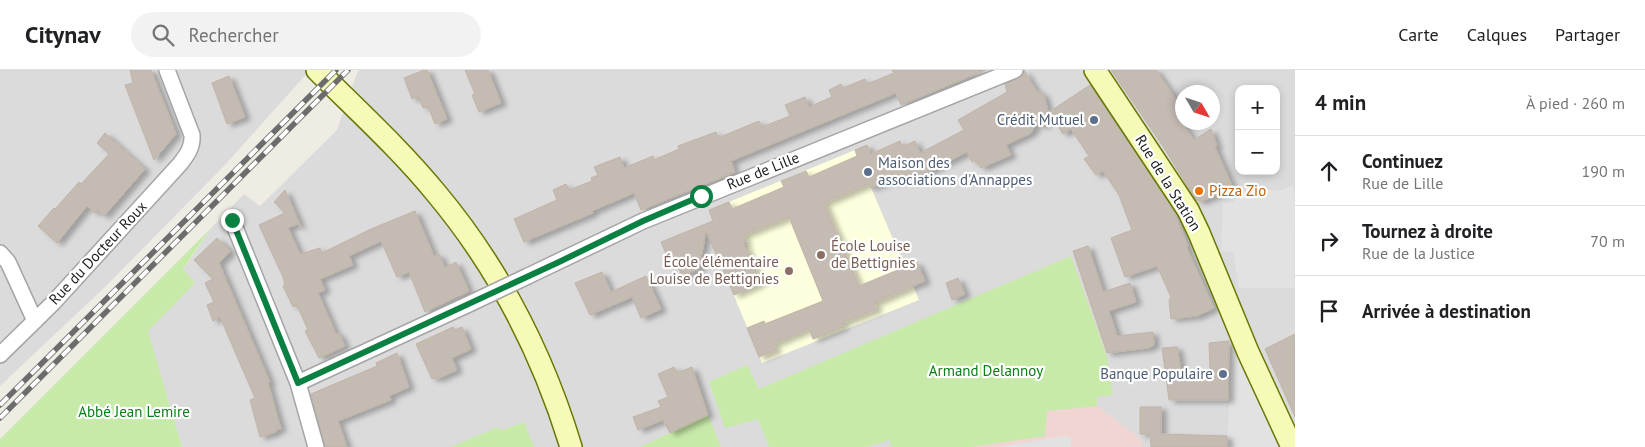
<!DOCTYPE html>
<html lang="fr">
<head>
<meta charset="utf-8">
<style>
  :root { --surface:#fff; --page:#f2f2f2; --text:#202124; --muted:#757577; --line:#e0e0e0 }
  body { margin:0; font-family:"PT Sans",sans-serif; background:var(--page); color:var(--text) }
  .controls { position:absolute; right:15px; top:15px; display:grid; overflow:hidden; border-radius:10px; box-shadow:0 2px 8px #0003 }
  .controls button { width:45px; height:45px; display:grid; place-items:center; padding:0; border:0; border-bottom:1px solid var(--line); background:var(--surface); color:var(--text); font:25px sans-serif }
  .compass { position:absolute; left:1175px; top:15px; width:45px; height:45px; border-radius:50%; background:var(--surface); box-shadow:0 2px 8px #0003; rotate:129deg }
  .stop { position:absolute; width:15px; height:15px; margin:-11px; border:4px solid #0b8043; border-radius:50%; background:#fff }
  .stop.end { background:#0b8043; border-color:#fff; box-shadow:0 1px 5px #0008 }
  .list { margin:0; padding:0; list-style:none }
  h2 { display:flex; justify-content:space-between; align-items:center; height:65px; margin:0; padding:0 20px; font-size:21px }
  h2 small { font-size:16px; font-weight:400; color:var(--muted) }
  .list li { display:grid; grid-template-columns:32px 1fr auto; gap:15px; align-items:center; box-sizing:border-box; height:70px; padding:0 20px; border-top:1px solid var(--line) }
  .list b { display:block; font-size:19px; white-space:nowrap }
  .list p { margin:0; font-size:16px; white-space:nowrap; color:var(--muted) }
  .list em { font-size:16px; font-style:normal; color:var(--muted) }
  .icon { flex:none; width:28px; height:28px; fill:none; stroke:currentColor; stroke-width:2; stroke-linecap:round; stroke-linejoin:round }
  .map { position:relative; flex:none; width:1295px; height:377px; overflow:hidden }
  header { display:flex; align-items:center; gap:30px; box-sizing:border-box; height:70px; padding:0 25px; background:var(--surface); border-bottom:1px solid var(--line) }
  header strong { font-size:24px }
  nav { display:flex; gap:28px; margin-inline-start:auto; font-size:18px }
  .search { width:350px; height:45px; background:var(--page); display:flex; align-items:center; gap:12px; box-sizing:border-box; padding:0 18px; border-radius:28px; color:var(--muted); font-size:19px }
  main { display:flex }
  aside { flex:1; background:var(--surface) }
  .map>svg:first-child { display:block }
</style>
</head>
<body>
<header>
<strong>Citynav</strong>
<div class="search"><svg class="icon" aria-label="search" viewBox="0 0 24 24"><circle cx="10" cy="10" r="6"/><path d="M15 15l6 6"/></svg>Rechercher</div>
<nav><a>Carte</a><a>Calques</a><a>Partager</a></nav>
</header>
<main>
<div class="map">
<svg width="1295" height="377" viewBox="0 0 1295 377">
  <defs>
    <filter id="shadow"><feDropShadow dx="5.5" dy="3" stdDeviation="2.5" flood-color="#0004"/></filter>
  </defs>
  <rect width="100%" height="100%" fill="#efece4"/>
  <path fill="#dcdbdb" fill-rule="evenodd" d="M0,0h310l-86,96 -119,121 -105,99z
    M360,0h935v377h-1113l-35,-116 48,-48 -12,-13 28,-42 33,-34 16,12 77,-76 20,-57zM1239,19h37v82h-37zM1182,22h30v30h-30z"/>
  <path fill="#f0d5d3" d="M1097,336l44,33 1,8h-171l74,-11 2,-25z"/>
  <path fill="#feffdd" d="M855,80l64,150 -157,63 -52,-125 38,14 -2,-10 -17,-40z"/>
  <path fill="#c7eaa9" d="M211,158l-28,41 12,14 -47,48 34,116h-182v-8z
    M1071,186l36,101 6,38 -16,2v9l-50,5 -2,25 -74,11h-79l-3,-7 -23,7h-97l-11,-28 -33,9 -16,-46 38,-17 12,24z
    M708,345l13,32h-81z
    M524,352l10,25h-83l47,-20 2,4z"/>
  <path fill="#e2e2e2" d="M1293,115l2,18 -1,85h-55l-6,-36 -12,-1 2,-48h12v-9l14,-5 33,1z
    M1238,273l45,104h-56l5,-103z
    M1064,366l7,1v10h-73z"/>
  <path fill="#c4bbb3" stroke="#c1b3a6" filter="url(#shadow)" d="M130,0h21l24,61 1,3 -22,26 -29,-75 8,-2z
    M424,0h3l20,49 -12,5 -7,-18 -5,2 -5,-12 -6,3 -8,-21z
    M465,0h23l13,33 -22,9 -7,-17 3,-1z
    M892,0h93l-84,35 -5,-12 -165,68 4,11 -94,38 -7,-17 -42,18 1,2 -69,29 -10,-23 43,-19 -4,-10 13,-6 3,6 23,-9 -1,-3 7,-3 -4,-8 26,-10 4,11 29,-12 1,4 25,-11 -1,-3 38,-14 2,6 41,-17 3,6 28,-11 -5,-11 20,-8 4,10 23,-10 -3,-7 12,-6 2,4 22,-9 2,5 27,-11z
    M1024,0l12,20 8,5 5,20 -5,11 -8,-3 -5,10 -25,12 5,10 -30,13 -5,-8 -4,2 -5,-10 -59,30 -4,-5 -11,5 -1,-3 -21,9 -2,-4 -45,19 35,83 58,-24 8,19 -51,22 3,6 -35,14 1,4 -30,12 -4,-10 -36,15 3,6 -17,7 -12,-29 17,-7 1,3 58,-23 -34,-84 -46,18 3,7 -2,1 17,40 -27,12 -28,-64 -7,38 -17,7 -5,-13 -6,2 -10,-23 52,-21 -4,-11 20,-8 3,7 52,-22 -3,-6 25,-10 3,6 48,-21 -2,-6 12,-5 4,9 29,-13 2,6 13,-6 5,12 44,-23 -6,-10 49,-28 -2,-8 14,-6 4,-3z
    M1111,0h45l26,38v14l12,18 17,-11 6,17 -2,1 18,41 -31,13 -6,-1 -33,-54z
    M229,6l16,41 -18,7 -15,-41z
    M1090,15l83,124 15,37h-2l28,62 -17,8 -26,3 -2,-19 2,-3 -14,-31 -32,11 -14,-39 21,-8 -13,-35 -16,-24 -7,4 -12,-16 5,-3 -18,-27 -8,5 -14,-22z
    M105,63l40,36 -41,47 -7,-6 -2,3 -8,-7 -30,37 -19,-17 16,-18 1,1 24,-27 2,2 28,-30 -12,-11z
    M285,120l16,37 -4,-3 -9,4 12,26 20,-6 2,5 49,-24 44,-18 19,45 5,-2 6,14 11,-6 13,29 -44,21 -16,-40 -12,5 -16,-36 -32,15 4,9 -33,14 5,11 -7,3 18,41 3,-1 6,13 -26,12 -14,-27 3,-1 -11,-25 -4,2 -10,-21 2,-1 -2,-8 -24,-52 26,-12 -11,-11z
    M217,168l14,13 -12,12 51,119 -2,1 13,46 -5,1v2l-16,5 -10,-37 5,-2 -35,-81 -7,4 -6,-16 7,-3 -9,-19 8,-4 -19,-19z
    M1088,176l15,46 27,-9 6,19 -27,9 8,25 36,-4 1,13 -6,3 -41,5 -34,-102z
    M602,202l9,20 35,-16 15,33 -20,9 -9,-21 -42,18 -15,-32z
    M958,208l7,16 -13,6 -6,-17z
    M453,257l2,3 7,-3 9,22 -19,9 5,12 -20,9 -1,-2 -4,2 -16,-35z
    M1295,264v83l-30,-68z
    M1229,271l-1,59h-59l-7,-52 15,-1 4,24h29l-1,-28z
    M397,283l12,34 -20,9 2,4 -53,21 9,26h-22l-14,-53 66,-28 -1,-3z
    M674,297l3,6 15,-6 16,48 -38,18 -7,-13 -25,10 -5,-13 28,-10 -3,-6 10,-4 -10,-23z
    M1140,337h21v27l66,2v11h-76l-1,-13h-10z"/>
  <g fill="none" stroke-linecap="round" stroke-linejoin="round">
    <defs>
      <path id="street" d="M232,150l66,163 18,64
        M0,183l8,9 27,59
        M528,206l115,-55 372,-151
        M0,285l53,-52 127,-139c7,-9 13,-17 12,-29l-25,-65
        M298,313l171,-79"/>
      <path id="secondary" d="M317,0c40,40 83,79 119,123 62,74 107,162 135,254
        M1095,0l93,140 11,23 49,119 44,95"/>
    </defs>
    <use href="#street" stroke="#a5a5a5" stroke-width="18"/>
    <use href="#secondary" stroke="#677703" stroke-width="24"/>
    <use href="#street" stroke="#fff" stroke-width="15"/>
    <use href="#secondary" stroke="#f5fab7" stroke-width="21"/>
    <defs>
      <path id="rail" d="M0,335l336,-335
        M0,348l348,-348"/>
    </defs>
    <use href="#rail" stroke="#6c6c6c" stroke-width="5.5"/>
    <use href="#rail" stroke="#fff" stroke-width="4" stroke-dasharray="11" stroke-linecap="butt"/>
    <defs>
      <path id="street-bridge" d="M469,234l59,-28"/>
    </defs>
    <use href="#street-bridge" stroke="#a5a5a5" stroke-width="18" stroke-linecap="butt"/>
    <use href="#street-bridge" stroke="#fff" stroke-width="15"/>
  </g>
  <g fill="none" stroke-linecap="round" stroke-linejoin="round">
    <path stroke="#0b8043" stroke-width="6" d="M232,150l66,163 261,-121 84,-41 58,-25"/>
  </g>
  <g fill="#5c6f8a" stroke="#fff" stroke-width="2">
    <circle cx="1094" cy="50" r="5"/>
    <circle cx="868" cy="102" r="5"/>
    <circle cx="1223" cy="304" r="5"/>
  </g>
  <circle fill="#e8710a" stroke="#fff" stroke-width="2" cx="1199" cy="121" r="5"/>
  <g fill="#8d6e63" stroke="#fff" stroke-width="2">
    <circle cx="821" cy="185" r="5"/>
    <circle cx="789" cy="201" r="5"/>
  </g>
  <g text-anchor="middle" stroke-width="4.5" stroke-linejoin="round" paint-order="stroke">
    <g font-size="15" fill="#4e5e75" stroke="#fff" text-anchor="end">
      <text x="1084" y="55">Crédit Mutuel</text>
      <text x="878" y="98" text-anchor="start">Maison des<tspan x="878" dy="17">associations d'Annappes</tspan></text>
      <text x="1213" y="309">Banque Populaire</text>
    </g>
    <g font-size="15" fill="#1e1e1e" stroke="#fff">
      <text transform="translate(763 101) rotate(-22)" y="5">Rue de Lille</text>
      <text transform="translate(1168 113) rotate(58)" y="5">Rue de la Station</text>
      <text transform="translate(98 183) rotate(-47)" y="5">Rue du Docteur Roux</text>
    </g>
    <g font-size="15" fill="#c56008" stroke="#fff" text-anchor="start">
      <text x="1209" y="126">Pizza Zio</text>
    </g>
    <g font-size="15" fill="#785e54" stroke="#fff" text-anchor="start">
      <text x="831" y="181">École Louise<tspan x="831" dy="17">de Bettignies</tspan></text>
      <text x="779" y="197" text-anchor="end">École élémentaire<tspan x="779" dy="17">Louise de Bettignies</tspan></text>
    </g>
    <g font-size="15" fill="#0a7e17" stroke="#fff">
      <text x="986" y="306">Armand Delannoy</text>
      <text x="134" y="347">Abbé Jean Lemire</text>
    </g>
  </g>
</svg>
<div class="controls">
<button>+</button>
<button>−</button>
</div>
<svg class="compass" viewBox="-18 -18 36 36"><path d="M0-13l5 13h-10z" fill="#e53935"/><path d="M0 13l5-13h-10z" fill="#757577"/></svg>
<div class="stop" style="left:701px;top:126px"></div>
<div class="stop end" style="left:232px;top:150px"></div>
</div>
<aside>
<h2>4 min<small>À pied · 260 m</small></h2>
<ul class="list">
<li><svg class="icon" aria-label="ahead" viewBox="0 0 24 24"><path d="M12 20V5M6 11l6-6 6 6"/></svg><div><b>Continuez</b><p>Rue de Lille</p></div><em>190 m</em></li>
<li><svg class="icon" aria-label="right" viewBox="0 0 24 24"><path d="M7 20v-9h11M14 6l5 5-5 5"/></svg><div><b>Tournez à droite</b><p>Rue de la Justice</p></div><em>70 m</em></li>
<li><svg class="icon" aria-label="arrive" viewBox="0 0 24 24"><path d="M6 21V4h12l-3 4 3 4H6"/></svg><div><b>Arrivée à destination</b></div></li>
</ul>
</aside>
</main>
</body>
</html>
